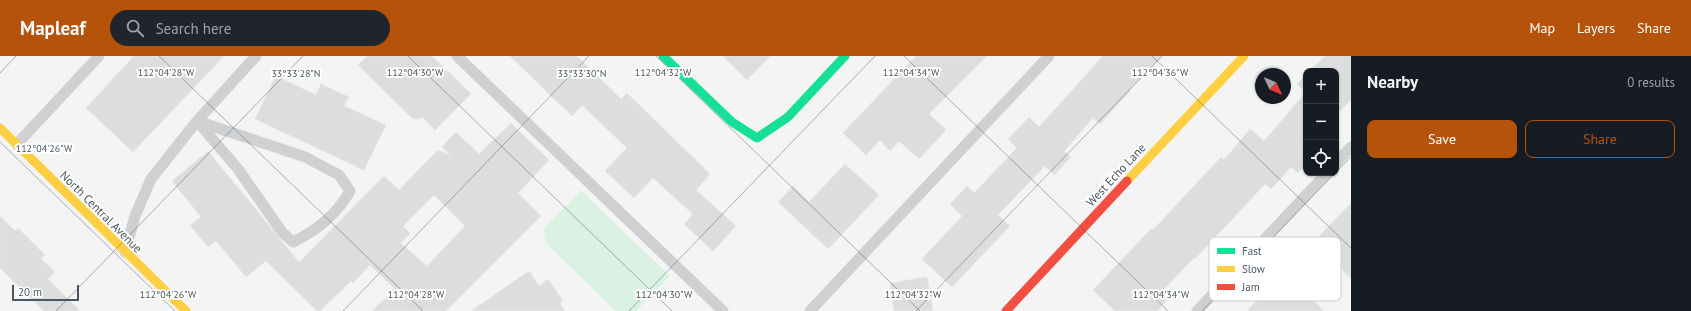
<!DOCTYPE html>
<html lang="en">
<head>
<meta charset="utf-8">
<style>
  :root { --surface:#171b24; --page:#20242c; --text:#f1f3f6; --muted:#9ea1a6; --line:#363941; --accent:#b45309 }
  body { margin:0; font-family:"PT Sans",sans-serif; background:var(--page); color:var(--text) }
  .controls { position:absolute; right:12px; top:12px; display:grid; overflow:hidden; border-radius:8px; box-shadow:0 1px 3px #0004 }
  .controls button { width:36px; height:36px; display:grid; place-items:center; padding:0; border:0; border-bottom:1px solid var(--line); background:var(--surface); color:var(--text); font:20px sans-serif }
  .compass { position:absolute; left:1255px; top:12px; width:36px; height:36px; border-radius:50%; background:var(--surface); box-shadow:0 1px 3px #0004; rotate:134deg }
  .scale { position:absolute; left:12px; bottom:10px; width:67px; box-sizing:border-box; padding-left:4px; border:2px solid #4a5661; border-top:0; font-size:11px; line-height:14px; white-space:nowrap; color:#4a5661; -webkit-text-stroke:3px #fff; paint-order:stroke }
  .list { margin:0; padding:0; list-style:none }
  h2 { display:flex; justify-content:space-between; align-items:center; height:52px; margin:0; padding:0 16px; font-size:17px }
  h2 small { font-size:13px; font-weight:400; color:var(--muted) }
  .actions { display:flex; gap:8px; padding:12px 16px }
  .actions a { flex:1; padding:9px 0; border:1px solid var(--accent); border-radius:8px; text-align:center; font-size:14px; color:var(--accent) }
  .actions .main { background:var(--accent); color:#fff }
  .icon { flex:none; width:22px; height:22px; fill:none; stroke:currentColor; stroke-width:2; stroke-linecap:round; stroke-linejoin:round }
  .map { position:relative; flex:none; width:1351px; height:255px; overflow:hidden }
  header { display:flex; align-items:center; gap:24px; box-sizing:border-box; height:56px; padding:0 20px; background:var(--accent); color:#fff }
  header strong { font-size:19px }
  nav { display:flex; gap:22px; margin-inline-start:auto; font-size:14px }
  .search { width:280px; height:36px; background:var(--page); display:flex; align-items:center; gap:10px; box-sizing:border-box; padding:0 14px; border-radius:22px; color:var(--muted); font-size:15px }
  main { display:flex }
  aside { flex:1; background:var(--surface) }
  .map>svg:first-child { display:block }
</style>
</head>
<body>
<header>
<strong>Mapleaf</strong>
<div class="search"><svg class="icon" aria-label="search" viewBox="0 0 24 24"><circle cx="10" cy="10" r="6"/><path d="M15 15l6 6"/></svg>Search here</div>
<nav><a>Map</a><a>Layers</a><a>Share</a></nav>
</header>
<main>
<div class="map">
<svg width="1351" height="255" viewBox="0 0 1351 255">
  <rect width="100%" height="100%" fill="#f4f4f4"/>
  <path fill="#d9f2e3" d="M581,135l89,85 -34,35h-21l-70,-69 -1,-14z"/>
  <path fill="#ddddde" stroke="#e5e6e7" fill-rule="evenodd" d="M134,0h90l-91,96 -47,-44z
    M368,0h64l39,38 -36,36 -13,-13 -3,2h-6l-55,-54z
    M510,0h67l44,43 6,-6 83,81 -14,16 40,36 -23,25 -29,-27 9,-10 -40,-36 -19,20 -29,-27 22,-23 -45,-43 -10,11z
    M723,0h47l-23,24z
    M916,0h71l-58,58 17,16 -27,29 -20,-18 -9,10 -10,-11 -14,15 -23,-22z
    M1103,0h59l-33,34 1,1 -30,33 -7,-6 -29,33 7,6 -17,18 -9,-9 -47,49 12,11 -58,61 -30,-28 40,-43 -12,-12 17,-18 7,7 43,-45 -9,-9 21,-22 10,10z
    M1325,0h26v44l-15,15v-44h-26z
    M1306,19v89l-8,9 -7,-6 -20,22 -6,-5 -69,74 -1,-1 -34,35 8,6 -12,13h-42l-22,-21 59,-62 1,2 68,-73 3,3 26,-31 14,12 42,-49 -9,-8z
    M276,20l40,19 5,-11 28,13 -5,9 42,19 -22,45 -109,-51z
    M511,67l38,37 -31,33 23,23 -95,95h-74l23,-22 -25,-24 -17,18 -2,-2 -31,30h-3l-51,-50 -20,16 -30,-36 -8,6 -18,-22 11,-8 -29,-36 36,-30 91,111 85,-86 15,14 39,-40 13,6 -9,-9 14,-15 23,22zM434,139l31,31 -38,40 -26,-23 9,-10 -7,-7z
    M845,108l34,31 -51,54 -50,-47 15,-16 16,16z
    M1351,147v75l-10,-9 -29,30 12,12h-77z
    M0,160l15,15 3,-3 27,27 -4,4 14,13 -7,7 32,32h-36l-44,-43z
    M529,215l10,15 9,-7 15,22 -3,2 5,8h-94z
    M927,221l6,34h-39l-4,-28z"/>
  <g fill="none" stroke-linecap="round" stroke-linejoin="round">
    <path stroke="#ced0d2" stroke-width="11" d="M457,0l266,255
      M197,65l108,36 34,18 11,16c-13,23 -34,40 -57,51l-11,-10 -44,-63z
      M17,88l82,-88
      M1336,107l15,-16
      M125,196l10,-36 16,-37 46,-58 59,-65
      M810,255l239,-255
      M1197,255l130,-138"/>
    <path stroke="#16e098" stroke-width="9" d="M663,0l69,66 25,16 31,-21 57,-61"/>
    <path stroke="#ffcf43" stroke-width="9" d="M0,72l186,183
      M1127,125l117,-125"/>
    <path stroke="#f24e42" stroke-width="9" d="M1006,255l121,-130"/>
  </g>
  <path fill="none" stroke="#4a5661" stroke-width="1" stroke-opacity="0.45" d="M159,0l264,255M408,0l264,255M656,0l264,255M904,0l264,255M1152,0l199,192M0,17l16,-17M0,86l175,169M1336,116l15,-15M56,255l247,-255M343,255l246,-255M629,255l246,-255M916,255l246,-255M1202,255l133,-138"/>
  <g text-anchor="middle" stroke-width="4" stroke-linejoin="round" paint-order="stroke">
    <g font-size="12" fill="#4a5661" stroke="#fff">
      <text transform="translate(1116 119) rotate(-47)" y="4">West Echo Lane</text>
      <text transform="translate(101 156) rotate(45)" y="4">North Central Avenue</text>
    </g>
  </g>
  <rect x="1209" y="181" width="132" height="64" rx="6" fill="#fff" stroke="#c9ccd0" stroke-width="1"/>
  <rect x="1217" y="192" width="18" height="6" fill="#16e098"/>
  <rect x="1217" y="210" width="18" height="6" fill="#ffcf43"/>
  <rect x="1217" y="228" width="18" height="6" fill="#f24e42"/>
  <g font-size="11" fill="#4a5661">
    <text x="1242" y="199">Fast</text>
    <text x="1242" y="217">Slow</text>
    <text x="1242" y="235">Jam</text>
  </g>
  <g font-size="10" text-anchor="middle" fill="#4a5661" stroke="#fff" stroke-width="4" stroke-linejoin="round" paint-order="stroke">
    <text x="166" y="20">112°04'28"W</text>
    <text x="415" y="20">112°04'30"W</text>
    <text x="663" y="20">112°04'32"W</text>
    <text x="911" y="20">112°04'34"W</text>
    <text x="1160" y="20">112°04'36"W</text>
    <text x="296" y="21">33°33'28"N</text>
    <text x="582" y="21">33°33'30"N</text>
    <text x="44" y="96">112°04'26"W</text>
    <text x="168" y="242">112°04'26"W</text>
    <text x="416" y="242">112°04'28"W</text>
    <text x="664" y="242">112°04'30"W</text>
    <text x="913" y="242">112°04'32"W</text>
    <text x="1161" y="242">112°04'34"W</text>
  </g>
</svg>
<div class="controls">
<button>+</button>
<button>−</button>
<button><svg class="icon" aria-label="locate" viewBox="0 0 24 24"><circle cx="12" cy="12" r="6"/><path d="M12 2v4M12 18v4M2 12h4M18 12h4"/></svg></button>
</div>
<svg class="compass" viewBox="-18 -18 36 36"><path d="M0-13l5 13h-10z" fill="#e53935"/><path d="M0 13l5-13h-10z" fill="#9ea1a6"/></svg>
<div class="scale">20 m</div>
</div>
<aside>
<h2>Nearby<small>0 results</small></h2>
<ul class="list">
</ul>
<div class="actions"><a class="main">Save</a><a>Share</a></div>
</aside>
</main>
</body>
</html>
